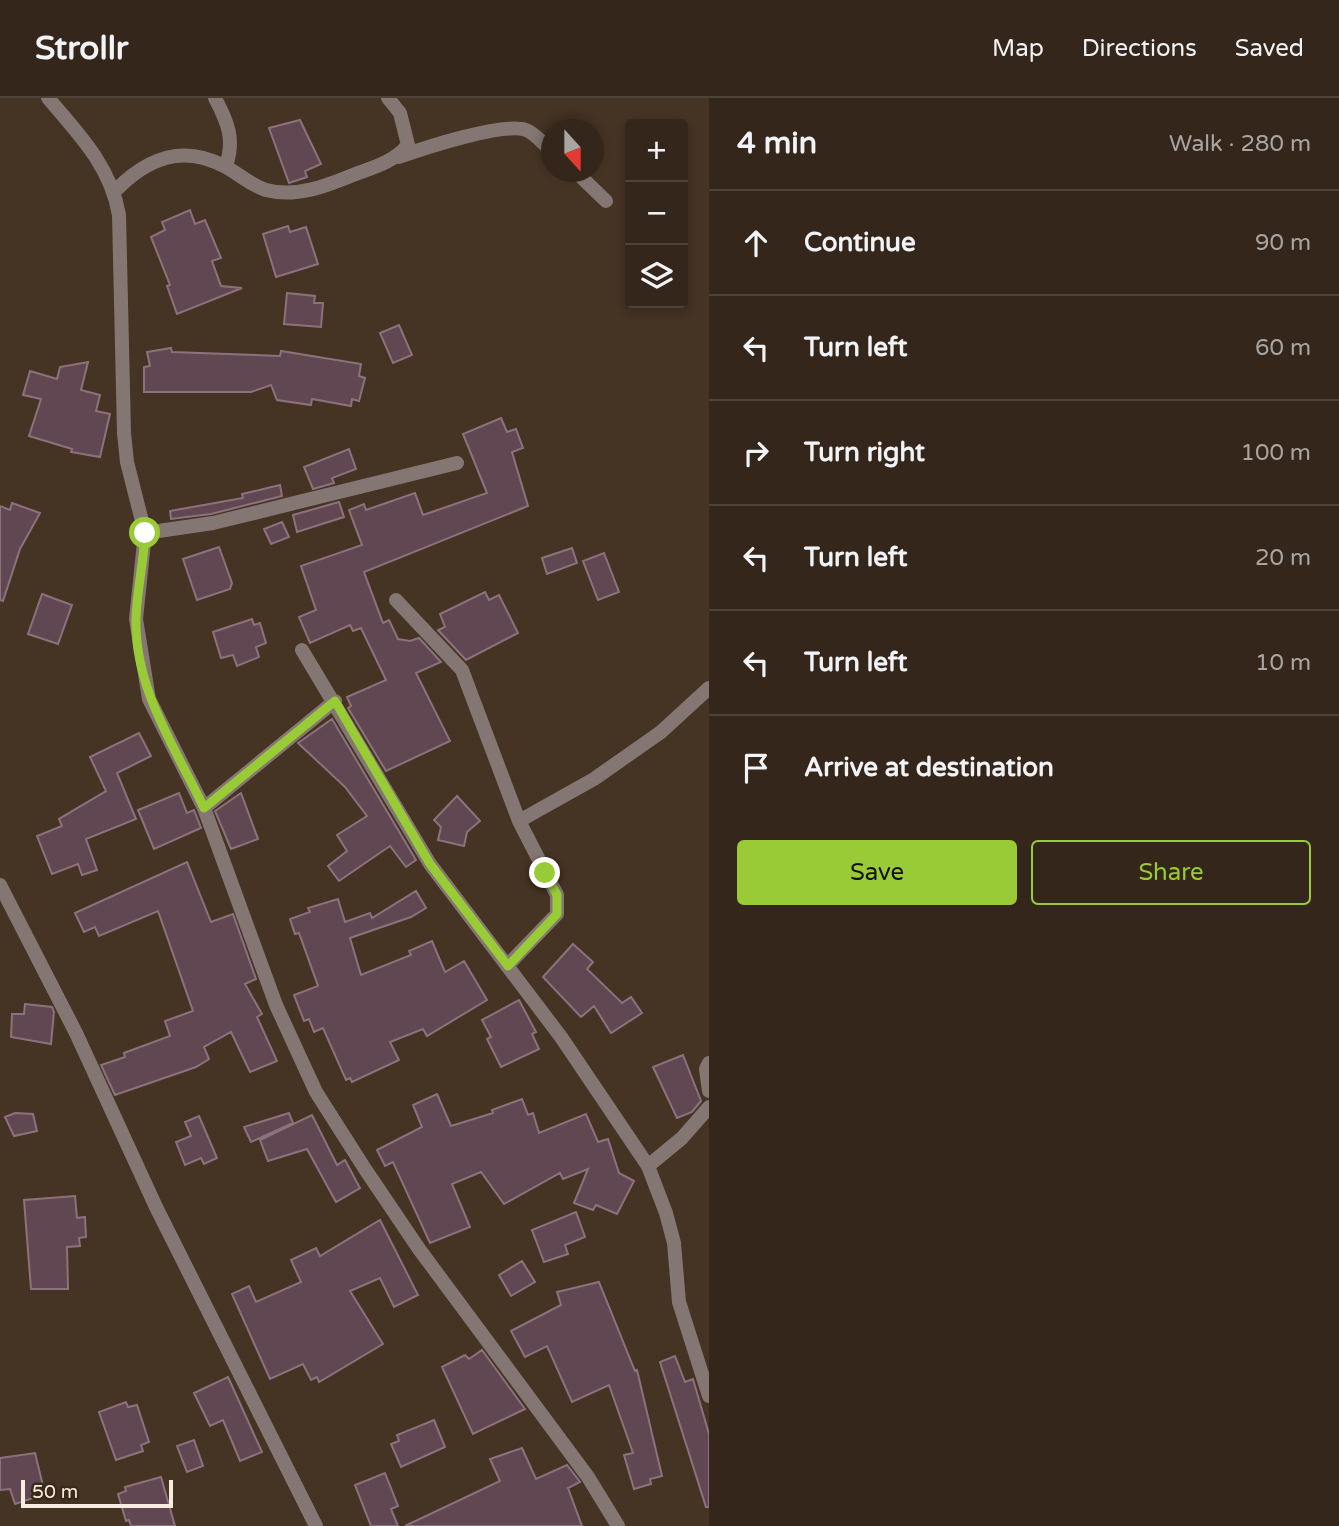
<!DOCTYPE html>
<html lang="en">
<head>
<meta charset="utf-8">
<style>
  :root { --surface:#34261a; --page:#3f3227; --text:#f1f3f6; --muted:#a9a5a2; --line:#4e4339; --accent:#99cb36 }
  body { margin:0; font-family:"Varela Round",sans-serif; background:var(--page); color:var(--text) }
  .controls { position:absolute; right:21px; top:21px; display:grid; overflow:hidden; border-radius:7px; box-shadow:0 4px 10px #0003 }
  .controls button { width:63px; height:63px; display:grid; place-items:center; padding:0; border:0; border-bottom:2px solid var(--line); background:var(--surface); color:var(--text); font:35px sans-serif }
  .compass { position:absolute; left:541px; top:21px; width:63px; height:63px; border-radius:50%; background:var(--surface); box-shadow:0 4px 10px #0003; rotate:159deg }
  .scale { position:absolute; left:21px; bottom:18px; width:152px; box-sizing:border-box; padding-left:7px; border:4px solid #f8ece2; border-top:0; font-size:19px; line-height:24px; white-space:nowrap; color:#f8ece2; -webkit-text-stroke:5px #3a2919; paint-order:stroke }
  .stop { position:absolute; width:21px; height:21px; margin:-16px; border:5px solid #99cb36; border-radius:50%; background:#fff }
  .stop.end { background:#99cb36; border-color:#fff; box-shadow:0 2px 7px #0008 }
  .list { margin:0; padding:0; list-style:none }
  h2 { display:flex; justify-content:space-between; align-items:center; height:91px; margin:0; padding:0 28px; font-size:30px }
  h2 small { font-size:23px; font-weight:400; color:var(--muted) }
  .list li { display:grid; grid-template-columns:46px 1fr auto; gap:21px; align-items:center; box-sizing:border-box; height:105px; padding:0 28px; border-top:2px solid var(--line) }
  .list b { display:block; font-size:26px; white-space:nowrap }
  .list em { font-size:23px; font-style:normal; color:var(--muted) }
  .actions { display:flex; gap:14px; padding:21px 28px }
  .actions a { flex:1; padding:16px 0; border:2px solid var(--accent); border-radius:7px; text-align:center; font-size:24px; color:var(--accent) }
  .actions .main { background:var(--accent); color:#111 }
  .icon { flex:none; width:38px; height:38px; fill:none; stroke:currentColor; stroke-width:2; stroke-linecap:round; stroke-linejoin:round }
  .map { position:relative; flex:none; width:709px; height:1428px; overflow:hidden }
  header { display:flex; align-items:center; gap:42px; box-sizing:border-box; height:98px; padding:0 35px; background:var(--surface); border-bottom:2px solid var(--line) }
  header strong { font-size:33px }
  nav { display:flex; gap:38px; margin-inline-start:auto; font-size:24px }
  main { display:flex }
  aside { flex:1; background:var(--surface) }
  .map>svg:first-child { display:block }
</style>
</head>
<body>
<header>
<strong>Strollr</strong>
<nav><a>Map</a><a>Directions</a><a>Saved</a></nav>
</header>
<main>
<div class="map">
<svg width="709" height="1428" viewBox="0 0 709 1428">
  <rect width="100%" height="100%" fill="#453323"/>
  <path fill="#604751" stroke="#8c727d" stroke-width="2" d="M300,22l21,44 -16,7 2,6 -18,6 -20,-55z
    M190,112l5,14 10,-4 16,38 -9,3 9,25 21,2 -65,26 -10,-28 3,-1 -19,-48 14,-7 -3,-8z
    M288,128l2,6 16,-5 12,37 -42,13 -13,-43z
    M287,195l28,3 -1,7h9l-2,24 -37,-3z
    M399,227l13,30 -19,8 -13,-30z
    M171,250l1,4 108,4 1,-5 80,13 -2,12 6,2 -6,23 -7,-2 -1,7 -39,-7 -1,6 -34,-5 -6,-15 -20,7h-107v-25l6,-1 -3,-14z
    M88,264l-7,28 19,5 -4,16 14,3 -10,43 -29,-5 1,-3 -43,-13 12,-37 -18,-4 7,-24 27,8 3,-12z
    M501,320l6,14 9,-3 7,19 -11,4 16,54 -164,66 19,51 6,-3 9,19 12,2 9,-3 22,24 -25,11 34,68 -64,30 -38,-63 3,-2 -4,-9 39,-17 -25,-52 -8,3 -3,-6 -40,18 -11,-26 17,-7 -15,-44 61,-21 -13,-35 15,-6 2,6 49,-17 8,22 64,-22 -24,-59z
    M349,351l7,20 -24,9 2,5 -21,6 -9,-22z
    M280,387l2,11 -71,18 -40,5 -1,-8 73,-13 -1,-4z
    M339,404l5,15 -47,15 -4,-17z
    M12,405l28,10 -20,36 -17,52 -3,-1v-94l10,4z
    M282,424l7,15 -18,7 -7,-15z
    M219,449l13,36 -2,6 -33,11 -14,-41z
    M572,450l5,15 -30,11 -5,-16z
    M604,455l15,39 -21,8 -15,-39z
    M485,494l4,8 10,-5 19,38 -52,27 -28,-30 7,-3 -5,-13z
    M42,496l30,11 -14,39 -30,-10z
    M252,521l2,6 6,-2 6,20 -10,4 3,10 -22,9 -4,-11 -12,3 -8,-26z
    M332,621l84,141 -10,7 -16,-21 -51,35 -11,-15 19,-15 -10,-16 30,-19 -22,-29 -47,-44z
    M139,635l12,23 -34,17 19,46 -50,20 11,31 -15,5 -4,-11 -26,10 -15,-38 25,-10 -3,-7 47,-28 -16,-34z
    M179,695l8,20 7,-3 7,18 -47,21 -16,-39z
    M241,695l17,46 -27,10 -16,-38z
    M457,698l23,25 -13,11 -3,14 -26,-6 3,-13 -7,-7z
    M187,764l24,60 22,-8 23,65 -11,5 17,30 -5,3 20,44 -27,11 -19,-40 -27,15 5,12 -13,8 -81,28 -14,-30 24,-8 -1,-4 46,-17 -5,-15 28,-10 -35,-100 -59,25 -4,-9 -11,5 -9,-19z
    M416,793l10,17 -15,9 -61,21 11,37 50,-20 -2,-4 23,-10 13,31 19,-11 23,39 -60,36 -4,-7 -33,13 9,18 -47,22 -2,-4 -4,2 -23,-52 -9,4 -5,-13 -5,2 -10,-26 24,-9 -19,-53 -4,1 -5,-15 20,-7 -2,-4 30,-9 7,23 25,-9 2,5z
    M573,846l20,18 -6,7 35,34 9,-6 11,16 -31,20 -17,-27 -13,11 -38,-40z
    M519,902l17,32 -4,2 7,15 -38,18 -14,-28 4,-2 -9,-17z
    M25,906l27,3 2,5 -3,32 -40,-7 1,-23h12z
    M683,957l18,46 -9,11 -15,6 -24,-51z
    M437,996l14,32 42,-13 -1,-3 30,-11 6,16 5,-2 6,20 47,-19 12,28 10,-3 11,34 15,8 -17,33 -21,-9 -3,5 -19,-7 14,-34 -25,10 -3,-6 -56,31 -23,-32 -29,12 18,43 -40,16 -37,-81 -8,4 -8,-16 45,-23 -9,-22z
    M15,1015l18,1 4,17 -23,5 -9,-19z
    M289,1015l4,10 -42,19 -7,-15z
    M312,1017l25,50 8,-5 15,28 -24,14 -29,-53 -39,12 -8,-21z
    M199,1018l18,42 -13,6 -3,-6 -16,7 -9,-23 15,-6 -6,-14z
    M75,1098l2,22 8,-1 1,20 -7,1 1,8 -13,1 1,42h-37l-7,-89z
    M576,1114l9,25 -20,8 3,9 -24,8 -12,-32z
    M380,1122l38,75 -24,12 -14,-29 -30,13 33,53 -64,38 -2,-5 -6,3 -8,-16 -33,15 -38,-85 17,-8 7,16 45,-20 -10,-22 25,-12 4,8z
    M522,1163l13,21 -24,14 -12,-21z
    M599,1184l36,89 2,-1 25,106 -12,3 1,5 -17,5 -10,-34 9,-2 -24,-68 -37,17 -25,-56 -22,11 -14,-26 50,-26 -4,-13z
    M482,1252l43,59 -52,25 -31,-67 23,-12 4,4z
    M675,1258l10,26 8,-3 16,55v73h-3l-46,-145z
    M228,1279l34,75 -22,9 -17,-41 -13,6 -16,-33z
    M126,1304l2,5 9,-2 12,37 -8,3 2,6 -27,9 -17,-48z
    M434,1322l11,27 -44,20 -10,-23 8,-3 -2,-6z
    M194,1342l9,26 -16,6 -10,-26z
    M522,1350l14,31 31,-14 13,17 -12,6 14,38h-177l95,-45 -10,-22z
    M35,1355l10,41 -30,10 -5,-15 -10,1v-32z
    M385,1375l13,33 -7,3 7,17h-27l-16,-41z
    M161,1379l14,49h-44l-2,-6 -3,1 -8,-27 8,-3 -1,-4z"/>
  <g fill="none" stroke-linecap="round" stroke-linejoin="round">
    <path stroke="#847773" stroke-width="14" d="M48,0c31,36 63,69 71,117l5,218 3,29 18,71 -9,86 13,80 55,109 72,197 40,87 49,77 54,80 169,228 30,49
      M215,0c13,25 20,41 11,68
      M399,59c25,-9 104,-35 127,-27 9,3 18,15 26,21
      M576,74l30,29
      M115,93c32,-33 67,-47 109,-25 14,7 26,19 42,24 30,8 60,-4 87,-15 21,-8 41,-13 55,-30l-8,-32 -12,-15
      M145,435l68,-10 244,-60
      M396,502l66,70 57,151 38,74v19l-50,52
      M302,552l128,214 131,173 87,129 18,47 8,30 5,59 30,94
      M204,710l131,-107
      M519,723l75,-42 67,-47 48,-44
      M0,787l76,148 80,174 160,319
      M709,965l-3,6 3,22
      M648,1068l34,-28 27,-31"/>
  </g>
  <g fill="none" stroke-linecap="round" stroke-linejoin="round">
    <path stroke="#99cb36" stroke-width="9" d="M145,435c-1,28 -8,56 -9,85 -2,70 39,129 68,190l131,-107 95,163 78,102 49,-52v-19l-12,-22"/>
  </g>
</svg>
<div class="controls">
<button>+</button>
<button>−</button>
<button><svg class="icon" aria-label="layers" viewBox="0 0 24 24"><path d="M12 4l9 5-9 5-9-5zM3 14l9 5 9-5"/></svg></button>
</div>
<svg class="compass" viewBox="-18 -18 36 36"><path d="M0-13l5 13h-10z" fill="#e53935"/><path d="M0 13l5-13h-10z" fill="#a9a5a2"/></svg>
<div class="scale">50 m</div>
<div class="stop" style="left:145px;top:435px"></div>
<div class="stop end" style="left:545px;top:775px"></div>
</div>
<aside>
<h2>4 min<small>Walk · 280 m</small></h2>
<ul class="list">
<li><svg class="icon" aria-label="ahead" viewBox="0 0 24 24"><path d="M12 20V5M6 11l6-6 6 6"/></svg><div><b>Continue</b></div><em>90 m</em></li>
<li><svg class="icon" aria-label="left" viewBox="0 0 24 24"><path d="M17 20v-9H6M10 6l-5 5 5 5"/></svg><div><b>Turn left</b></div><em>60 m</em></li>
<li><svg class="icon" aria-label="right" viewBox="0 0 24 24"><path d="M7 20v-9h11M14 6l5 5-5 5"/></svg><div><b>Turn right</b></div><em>100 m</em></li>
<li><svg class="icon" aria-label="left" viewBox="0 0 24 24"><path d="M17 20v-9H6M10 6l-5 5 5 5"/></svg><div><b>Turn left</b></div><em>20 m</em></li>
<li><svg class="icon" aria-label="left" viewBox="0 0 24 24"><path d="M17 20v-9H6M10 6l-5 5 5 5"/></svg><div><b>Turn left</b></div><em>10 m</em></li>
<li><svg class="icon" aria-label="arrive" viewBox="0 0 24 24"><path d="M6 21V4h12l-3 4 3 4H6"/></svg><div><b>Arrive at destination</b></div></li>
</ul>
<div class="actions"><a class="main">Save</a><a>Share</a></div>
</aside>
</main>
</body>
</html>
